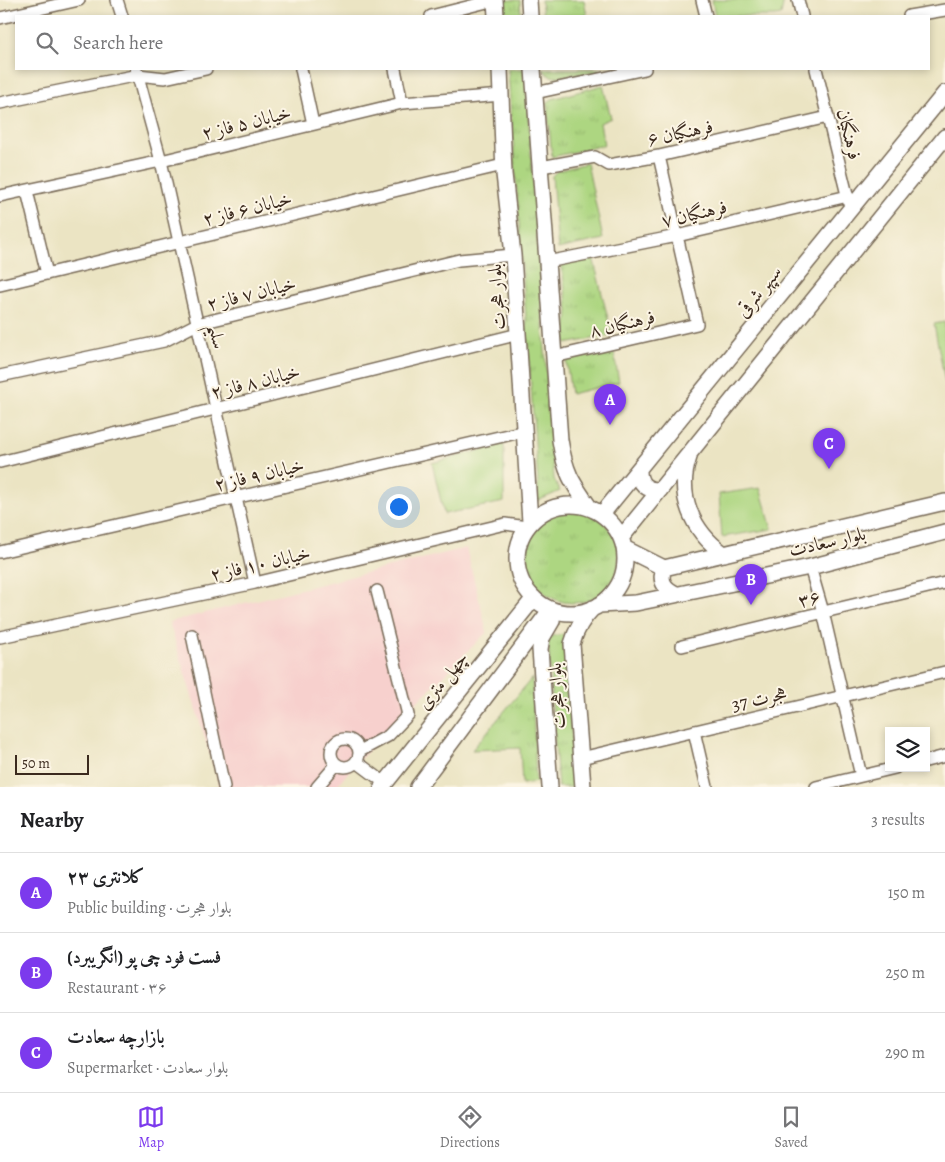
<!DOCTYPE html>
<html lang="en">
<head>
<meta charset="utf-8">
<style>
  :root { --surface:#fff; --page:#f2f2f2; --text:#202124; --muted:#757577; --line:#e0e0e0; --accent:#7c3aed }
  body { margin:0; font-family:Alegreya,Amiri,serif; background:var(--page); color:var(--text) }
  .controls { position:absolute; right:15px; bottom:15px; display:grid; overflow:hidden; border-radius:0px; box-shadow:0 2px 8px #0003 }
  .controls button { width:45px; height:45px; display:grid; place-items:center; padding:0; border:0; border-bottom:1px solid var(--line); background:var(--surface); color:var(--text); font:25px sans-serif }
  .scale { position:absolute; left:15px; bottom:12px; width:74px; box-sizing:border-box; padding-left:5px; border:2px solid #3b2a1e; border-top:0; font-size:14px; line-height:18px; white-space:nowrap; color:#3b2a1e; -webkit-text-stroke:4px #fcf5e5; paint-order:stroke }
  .you { position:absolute; left:398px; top:506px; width:18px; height:18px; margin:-12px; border:4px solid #fff; border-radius:50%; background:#1a73e8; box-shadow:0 0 0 8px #1a73e833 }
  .badge { display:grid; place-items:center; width:32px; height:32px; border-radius:50%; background:var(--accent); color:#fff; font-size:16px; font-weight:700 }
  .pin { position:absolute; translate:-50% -41px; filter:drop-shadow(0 1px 2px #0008) }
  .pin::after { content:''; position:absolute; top:26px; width:18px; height:15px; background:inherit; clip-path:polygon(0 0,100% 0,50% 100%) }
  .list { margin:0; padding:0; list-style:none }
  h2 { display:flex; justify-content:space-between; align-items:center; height:65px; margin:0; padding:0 20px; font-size:21px }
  h2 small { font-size:16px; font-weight:400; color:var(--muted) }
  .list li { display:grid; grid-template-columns:32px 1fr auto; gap:15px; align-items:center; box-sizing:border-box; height:80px; padding:0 20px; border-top:1px solid var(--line) }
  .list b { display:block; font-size:19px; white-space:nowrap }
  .list p { margin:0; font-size:16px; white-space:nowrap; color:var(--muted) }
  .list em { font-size:16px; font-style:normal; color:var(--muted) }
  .icon { flex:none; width:28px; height:28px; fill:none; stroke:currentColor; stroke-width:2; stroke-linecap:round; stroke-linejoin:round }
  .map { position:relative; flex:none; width:945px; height:787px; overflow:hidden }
  .search { position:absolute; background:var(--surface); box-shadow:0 2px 8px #0003; left:15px; right:15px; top:15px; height:55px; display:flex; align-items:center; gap:12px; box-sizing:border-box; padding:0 18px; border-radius:0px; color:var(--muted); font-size:19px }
  .sheet { height:305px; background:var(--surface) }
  nav { display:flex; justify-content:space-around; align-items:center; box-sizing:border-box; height:70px; border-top:1px solid var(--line); background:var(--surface); font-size:14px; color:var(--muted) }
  nav a { display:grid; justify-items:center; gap:2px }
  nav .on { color:var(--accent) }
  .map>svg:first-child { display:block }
</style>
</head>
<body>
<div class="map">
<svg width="945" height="787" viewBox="0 0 945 787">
  <defs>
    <pattern id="grass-tufts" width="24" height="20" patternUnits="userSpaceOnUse" patternTransform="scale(1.25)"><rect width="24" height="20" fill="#add681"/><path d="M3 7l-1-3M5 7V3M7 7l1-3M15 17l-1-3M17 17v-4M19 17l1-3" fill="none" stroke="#96b86f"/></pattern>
  </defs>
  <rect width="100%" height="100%" fill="#fcf5e5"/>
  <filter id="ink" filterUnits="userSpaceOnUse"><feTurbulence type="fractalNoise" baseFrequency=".02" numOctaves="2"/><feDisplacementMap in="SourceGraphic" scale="10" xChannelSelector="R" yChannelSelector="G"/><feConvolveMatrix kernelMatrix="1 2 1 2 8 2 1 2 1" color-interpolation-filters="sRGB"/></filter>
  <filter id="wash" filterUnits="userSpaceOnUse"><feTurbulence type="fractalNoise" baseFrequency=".0096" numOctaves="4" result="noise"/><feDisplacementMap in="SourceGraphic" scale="20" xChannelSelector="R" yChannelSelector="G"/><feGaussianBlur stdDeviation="1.12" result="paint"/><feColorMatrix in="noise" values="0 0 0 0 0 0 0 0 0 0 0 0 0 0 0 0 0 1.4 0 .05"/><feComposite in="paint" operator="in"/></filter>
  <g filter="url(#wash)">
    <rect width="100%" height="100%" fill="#ebe4c3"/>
    <path fill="#f7d0cd" d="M466,548l21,84 -130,130 -21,25h-116l-51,-165z"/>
    <path fill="url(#grass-tufts)" stroke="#748050" d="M503,0h17l1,16h-16z
      M541,0h43l3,16h-44z
      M508,69h17l29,410 6,12 -25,11 3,-7v-12z
      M543,69h56v3l-44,5 -7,-2z
      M603,85l8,33 -11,5 4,22 -52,12 -5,-54 5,-4z
      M587,163l16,76 -45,10 -6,-73 5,-5z
      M592,253l20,82 -47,9 3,-33 -7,-51z
      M614,353l5,29 -48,12 -5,-35z
      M527 557a46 46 0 1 1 92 0a46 46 0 1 1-92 0Z
      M563,634l3,18 9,135h-17l-10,-148 4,-3z
      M532,678l4,104 -14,2 -2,-36 -48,2z"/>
    <path fill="#add681" stroke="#748050" d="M712,0h72l-3,15 -6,1h-60z
      M945,322v60l-11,-58z
      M504,444v58l-60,12 -12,-51z
      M760,488l12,41 -50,8 -3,-43z"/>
  </g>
  <g filter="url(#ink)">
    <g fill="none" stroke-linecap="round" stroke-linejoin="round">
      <defs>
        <path id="minor" d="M117,0l5,16
          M702,0l4,16
          M798,0l4,16
          M431,16l64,-16
          M909,16l36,-6
          M0,18l79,-18
          M136,69l25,92 94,422
          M301,69l12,55
          M395,69l7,34
          M816,69l33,134
          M535,93l110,-24
          M0,103l138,-28 27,3 41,-9
          M541,167l54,-10 14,8 50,-9 169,-39
          M27,191l20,83
          M0,196l161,-35 241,-58 100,-8
          M547,262l130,-26 171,-40
          M0,285l503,-120
          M554,357l143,-33 -38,-168
          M0,376l164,-35 33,-17 262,-64 54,-5
          M0,462l519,-128
          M0,552l525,-121
          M810,567l13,45 38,164
          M192,635l32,152
          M0,637l255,-54 250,-59 22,3
          M682,646l263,-63
          M694,731l13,56
          M331 753a14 14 0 1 1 28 0a14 14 0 1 1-28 0Z
          M360,751l28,-15 20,-21 -31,-124
          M581,758l364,-86
          M926,761l19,-5
          M357,762l28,21
          M317,787l19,-22
          M816,787l79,-19"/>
        <path id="major" d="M495,0l1,16
          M529,0l1,16
          M500,69l4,105 9,81 17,267
          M533,69l27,371c5,32 11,41 30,68
          M689,457c-13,38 3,74 35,97
          M639,471c0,13 8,20 21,19
          M517 559a54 54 0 1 1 108 0a54 54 0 1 1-108 0Z
          M602,514l343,-421
          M621,538l324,-401
          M624,548l40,20 281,-66
          M664,568c-5,13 0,20 12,26
          M599,605l37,-2 174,-36 135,-35
          M382,787l152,-189
          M418,787l133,-178
          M550,787l-10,-138 2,-11 10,-17
          M583,787l-11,-143c4,-15 10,-25 21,-36"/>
      </defs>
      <use href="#minor" stroke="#796b58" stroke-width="14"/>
      <use href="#major" stroke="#796b58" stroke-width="18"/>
      <use href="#minor" stroke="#fff" stroke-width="11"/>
      <use href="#major" stroke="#fff" stroke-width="15"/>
    </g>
  </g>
  <g text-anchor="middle" stroke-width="4" stroke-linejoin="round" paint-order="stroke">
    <g font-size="19" fill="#3b2a1e" stroke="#fcf5e5">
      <text transform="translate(246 122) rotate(-14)" y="7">خیابان ۵ فاز ۲</text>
      <text transform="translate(680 132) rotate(-12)" y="7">فرهنگیان ۶</text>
      <text transform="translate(850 134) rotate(76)" y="7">فرهنگیان</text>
      <text transform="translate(247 208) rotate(-14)" y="7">خیابان ۶ فاز ۲</text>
      <text transform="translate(694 213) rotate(-13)" y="7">فرهنگیان ۷</text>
      <text transform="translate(758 291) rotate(-51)" y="7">سپهر شرقی</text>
      <text transform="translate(251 293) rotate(-14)" y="7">خیابان ۷ فاز ۲</text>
      <text transform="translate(496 297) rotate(-94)" y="7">بلوار هجرت</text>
      <text transform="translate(622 323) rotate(-13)" y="7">فرهنگیان ۸</text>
      <text transform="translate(218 336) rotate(78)" y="7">سلیم</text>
      <text transform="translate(255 381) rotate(-14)" y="7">خیابان ۸ فاز ۲</text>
      <text transform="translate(259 474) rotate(-13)" y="7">خیابان ۹ فاز ۲</text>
      <text transform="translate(827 541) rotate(-13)" y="7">بلوار سعادت</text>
      <text transform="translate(260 563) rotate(-13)" y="7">خیابان ۱۰ فاز ۲</text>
      <text transform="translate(809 598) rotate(-13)" y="7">۳۶</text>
      <text transform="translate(442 680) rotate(-51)" y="7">چهل متری</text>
      <text transform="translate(556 696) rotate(-94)" y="7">بلوار هجرت</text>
      <text transform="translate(759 698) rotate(-13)" y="7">هجرت 37</text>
    </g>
  </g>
</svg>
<div class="controls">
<button><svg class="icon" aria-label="layers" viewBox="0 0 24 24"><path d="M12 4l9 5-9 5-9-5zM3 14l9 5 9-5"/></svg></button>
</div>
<div class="scale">50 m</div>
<div class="you"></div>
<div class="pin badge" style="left:610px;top:425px">A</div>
<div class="pin badge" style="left:751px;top:605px">B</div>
<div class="pin badge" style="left:829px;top:469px">C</div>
<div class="search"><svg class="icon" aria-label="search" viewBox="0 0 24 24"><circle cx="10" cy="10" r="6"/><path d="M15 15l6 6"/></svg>Search here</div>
</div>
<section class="sheet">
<h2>Nearby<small>3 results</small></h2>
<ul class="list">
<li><span class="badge">A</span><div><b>کلانتری ۲۳</b><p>Public building · بلوار هجرت</p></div><em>150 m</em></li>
<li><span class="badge">B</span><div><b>فست فود چی پو (انگریبرد)</b><p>Restaurant · ۳۶</p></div><em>250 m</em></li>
<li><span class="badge">C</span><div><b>بازارچه سعادت</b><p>Supermarket · بلوار سعادت</p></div><em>290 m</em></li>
</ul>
</section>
<nav>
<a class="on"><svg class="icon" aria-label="map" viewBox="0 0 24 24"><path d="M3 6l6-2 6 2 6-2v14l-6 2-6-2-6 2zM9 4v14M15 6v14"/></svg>Map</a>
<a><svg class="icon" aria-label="directions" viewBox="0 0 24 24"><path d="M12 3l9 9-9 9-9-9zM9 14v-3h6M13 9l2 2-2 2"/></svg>Directions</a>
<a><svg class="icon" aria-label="saved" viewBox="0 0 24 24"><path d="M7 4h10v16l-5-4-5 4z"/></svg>Saved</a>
</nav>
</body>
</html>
